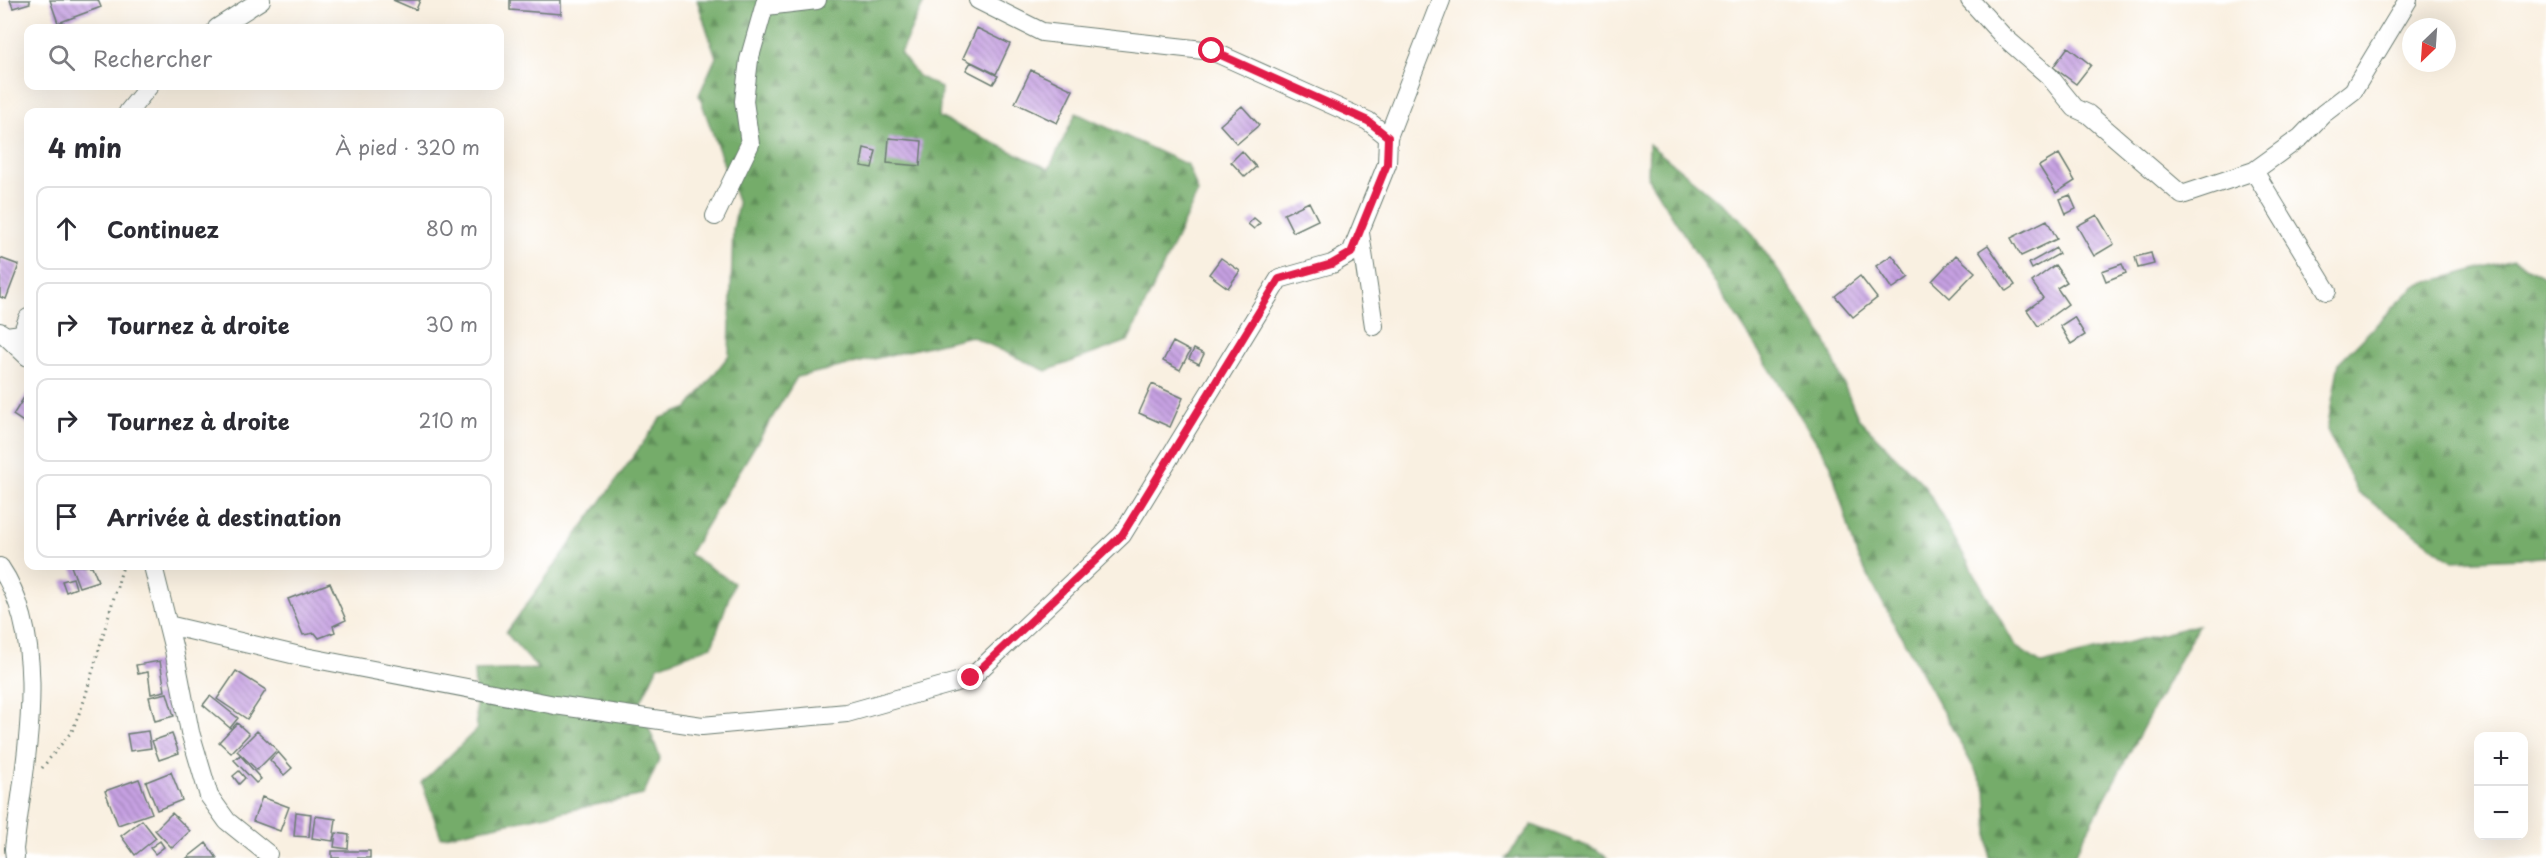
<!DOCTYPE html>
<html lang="fr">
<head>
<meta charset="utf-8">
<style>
  :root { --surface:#fff; --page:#f2f2f3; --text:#2b2b33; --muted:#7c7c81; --line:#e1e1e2 }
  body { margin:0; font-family:"Playpen Sans",sans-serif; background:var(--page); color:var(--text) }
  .controls { position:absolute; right:18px; bottom:18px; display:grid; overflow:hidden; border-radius:12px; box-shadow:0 6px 24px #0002 }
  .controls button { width:54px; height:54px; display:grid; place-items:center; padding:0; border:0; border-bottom:2px solid var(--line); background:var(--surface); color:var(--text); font:30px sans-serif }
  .compass { position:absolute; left:2402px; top:18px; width:54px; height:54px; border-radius:50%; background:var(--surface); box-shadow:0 6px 24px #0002; rotate:205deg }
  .stop { position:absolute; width:18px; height:18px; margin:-14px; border:4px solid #e11d48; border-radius:50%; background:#fff }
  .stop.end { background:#e11d48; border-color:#fff; box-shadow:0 2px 6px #0008 }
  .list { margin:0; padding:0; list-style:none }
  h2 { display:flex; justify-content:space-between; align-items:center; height:78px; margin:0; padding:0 24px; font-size:26px }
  h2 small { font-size:20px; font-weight:400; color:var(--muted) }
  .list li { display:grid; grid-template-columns:39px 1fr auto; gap:18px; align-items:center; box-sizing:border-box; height:84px; margin:0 12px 12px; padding:0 12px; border:2px solid var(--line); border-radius:12px }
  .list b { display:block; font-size:22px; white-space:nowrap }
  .list em { font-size:20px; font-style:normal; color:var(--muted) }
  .icon { flex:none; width:33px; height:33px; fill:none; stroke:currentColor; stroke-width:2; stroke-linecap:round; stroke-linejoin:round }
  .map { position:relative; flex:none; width:2546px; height:858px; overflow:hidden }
  .search { position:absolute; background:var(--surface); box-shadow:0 6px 24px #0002; left:24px; top:24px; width:480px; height:66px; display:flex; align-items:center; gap:15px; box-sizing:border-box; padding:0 21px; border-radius:12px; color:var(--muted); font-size:22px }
  .panel { position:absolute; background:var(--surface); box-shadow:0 6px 24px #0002; left:24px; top:108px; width:480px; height:462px; border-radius:12px }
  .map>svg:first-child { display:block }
</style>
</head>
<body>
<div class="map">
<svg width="2546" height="858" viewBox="0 0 2546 858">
  <defs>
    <pattern id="forest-firs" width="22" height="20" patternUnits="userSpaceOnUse" patternTransform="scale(1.5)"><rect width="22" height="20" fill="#74ac6a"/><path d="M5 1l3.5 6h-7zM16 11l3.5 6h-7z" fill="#5f8d58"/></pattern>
    <pattern id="building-back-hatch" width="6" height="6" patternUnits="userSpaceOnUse" patternTransform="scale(1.5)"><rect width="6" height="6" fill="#c6a0e2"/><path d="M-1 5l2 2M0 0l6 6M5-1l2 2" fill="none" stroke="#a084b8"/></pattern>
  </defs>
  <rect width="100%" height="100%" fill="#fff"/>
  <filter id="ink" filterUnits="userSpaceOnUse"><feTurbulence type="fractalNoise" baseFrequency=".0167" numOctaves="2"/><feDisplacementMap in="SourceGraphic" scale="12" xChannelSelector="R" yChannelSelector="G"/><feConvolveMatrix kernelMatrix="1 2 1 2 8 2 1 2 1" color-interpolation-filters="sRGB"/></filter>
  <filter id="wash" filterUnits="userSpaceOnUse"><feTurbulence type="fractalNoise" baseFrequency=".008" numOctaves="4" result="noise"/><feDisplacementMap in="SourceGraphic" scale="24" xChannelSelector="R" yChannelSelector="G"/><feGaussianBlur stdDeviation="1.35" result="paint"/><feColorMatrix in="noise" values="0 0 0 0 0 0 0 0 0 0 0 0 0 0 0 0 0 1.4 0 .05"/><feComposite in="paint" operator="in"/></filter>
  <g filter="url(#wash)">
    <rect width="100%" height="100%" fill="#f9f0e1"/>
    <path fill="url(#forest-firs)" stroke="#4a744f" stroke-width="1.5" d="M697,0h228l-25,53 18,23 23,12 -2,29 110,52 27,-56 112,52 10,27 -70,149 -82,30 -75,-35 -174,41 -108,177 45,29 -22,63 -54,20 -18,37 20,55 -17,37 -202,42 -19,-54 55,-54 -3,-58 64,-2 -32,-36 155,-215 27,-10 41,-53 4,-126 5,-25 -39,-109 17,-38z
      M1649,144l95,78 80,115 34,81 66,67 92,162 26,17 156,-39 -125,233h-84l-3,-68 -129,-234 -27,-93 -182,-285z
      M2513,259l33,18v280l-93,4 -95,-69 -31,-62 12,-68 76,-76z
      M1532,825l65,25 10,8h-101z"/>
    <g id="blocks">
      <path fill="url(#building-back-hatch)" d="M10,0h20v3l-17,5z
        M50,0h48l3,7 -43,16z
        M393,0h27l-4,10z
        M510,0h51v14l-51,-4z
        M977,28l33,16 -14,30 -33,-16z
        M2068,47l23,18 -15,19 -23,-17z
        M971,62l27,14 -5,8 -27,-14z
        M1031,70l42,20 -16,33 -42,-20z
        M1242,106l17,19 -22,19 -17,-19z
        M889,138l33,3 -2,25 -33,-3z
        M864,148l12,3 -4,17 -11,-2z
        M1242,151l14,16 -11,10 -14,-15z
        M2059,154l16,27 -19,12 -17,-27z
        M2070,195l6,14 -10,5 -6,-15z
        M1309,202l9,18 -25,12 -9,-18z
        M2097,215l17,29 -20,12 -17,-30z
        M1254,218l6,5 -6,6 -6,-5z
        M2047,220l10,19 -36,17 -10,-18z
        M1988,245l27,40 -9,6 -27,-40z
        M2056,248l3,6 -27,15 -3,-6z
        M2151,253l3,11 -16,4 -3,-11z
        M1892,255l17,22 -17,12 -16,-23z
        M1956,255l19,17 -25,26 -18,-17z
        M0,258l19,7 -13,34 -6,-2z
        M1221,258l19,13 -12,17 -19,-14z
        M2122,264l4,9 -20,8 -4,-10z
        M2055,265l12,17 -10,6 11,16 -30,22 -11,-16 16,-12 -11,-16z
        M1860,276l17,22 -24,19 -18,-21z
        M2074,317l11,18 -14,9 -11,-18z
        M1173,342l17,9 -10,19 -17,-9z
        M1194,349l10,5 -5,10 -10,-5z
        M1152,384l31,14 -13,29 -31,-14z
        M28,391v34l-15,-10z
        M71,566h21l6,15 -19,6z
        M73,578l3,10 -10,4 -4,-11z
        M330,583l16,37 -13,6 2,6 -16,6 -4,-5 -12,2 -15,-36z
        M160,661l5,30 -14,3 -3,-22 -10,2 -2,-9z
        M236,671l30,19 -19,29 -30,-20z
        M167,693l7,23 -19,5 -6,-24z
        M210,696l28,22 -8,10 -27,-23z
        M237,723l12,11 -18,19 -12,-11z
        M148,731l3,17 -21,3 -3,-17z
        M257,731l20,19 -20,20 -20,-19z
        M172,734l7,19 -20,7 -7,-19z
        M278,752l14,16 -8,7 -14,-15z
        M240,755l21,24 -5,4 -22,-23z
        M239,771l6,7 -6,6 -6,-8z
        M171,772l11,28 -25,10 -11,-28z
        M139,779l13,34 -34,12 -13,-34z
        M262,797l27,10 -9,24 -27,-10z
        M296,812l15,2 -2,23 -15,-1z
        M172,813l18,18 -18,17 -17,-18z
        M315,816l21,3 -3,22 -21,-3z
        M142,820l14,18 -21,17 -14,-19z
        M336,833l13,2 -1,14 -14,-2z
        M160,841l4,6 -9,7 -5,-6z
        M206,843l11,15h-30z
        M332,851h38v7h-38z"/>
    </g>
  </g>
  <g filter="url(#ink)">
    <use href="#blocks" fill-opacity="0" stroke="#6b7c71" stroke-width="1.5"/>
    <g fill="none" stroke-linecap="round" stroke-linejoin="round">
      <defs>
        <path id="minor" d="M1970,0l33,36 46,40 26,32 13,6 94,81 72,-24 47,-34 22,-23 30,-23 55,-91
          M766,6l51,-6
          M217,28l44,-28
          M128,112l21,-26
          M1388,137l53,-137
          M2254,171l73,120
          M715,216l35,-72 -6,-43 5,-41 17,-60
          M1360,233l14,93
          M0,332l6,4 16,-2 6,-16
          M6,336l22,21
          M153,566l21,84 16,82 19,64 18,25 41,33
          M0,567c52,76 24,197 14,282l1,9
          M168,625l132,31 255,49 147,21 145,-13 124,-35 151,-143 157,-256 53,-15 19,-11 36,-89 1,-27 -20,-16 -156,-70 -170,-19 -64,-32"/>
      </defs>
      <use href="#minor" stroke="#6b7c71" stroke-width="20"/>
      <path stroke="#6b7c71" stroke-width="3" stroke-dasharray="1.5 4.5" stroke-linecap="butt" d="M42,768l30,-37 12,-30 39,-135"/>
      <use href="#minor" stroke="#fff" stroke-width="18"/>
    </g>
  </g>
  <g fill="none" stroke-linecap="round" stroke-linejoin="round" filter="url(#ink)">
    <path stroke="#e11d48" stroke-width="8" d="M971,678l151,-143 157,-256 53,-15 19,-11 36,-89 1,-27 -20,-16 -156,-70"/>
  </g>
</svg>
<div class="controls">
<button>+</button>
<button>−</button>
</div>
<svg class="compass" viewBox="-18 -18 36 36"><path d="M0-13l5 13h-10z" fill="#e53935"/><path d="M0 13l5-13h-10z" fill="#7c7c81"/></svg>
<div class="stop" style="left:1212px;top:51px"></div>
<div class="stop end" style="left:971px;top:678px"></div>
<div class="search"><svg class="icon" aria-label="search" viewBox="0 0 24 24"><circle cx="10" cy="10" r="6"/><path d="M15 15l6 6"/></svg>Rechercher</div>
<section class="panel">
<h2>4 min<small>À pied · 320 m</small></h2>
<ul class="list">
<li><svg class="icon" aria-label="ahead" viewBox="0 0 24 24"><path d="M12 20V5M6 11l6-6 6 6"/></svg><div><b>Continuez</b></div><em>80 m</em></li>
<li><svg class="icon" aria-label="right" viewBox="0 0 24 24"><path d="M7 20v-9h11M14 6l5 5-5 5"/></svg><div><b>Tournez à droite</b></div><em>30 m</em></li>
<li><svg class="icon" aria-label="right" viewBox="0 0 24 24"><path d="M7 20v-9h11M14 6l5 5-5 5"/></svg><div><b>Tournez à droite</b></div><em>210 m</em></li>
<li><svg class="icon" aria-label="arrive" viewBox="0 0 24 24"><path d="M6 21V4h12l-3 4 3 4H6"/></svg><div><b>Arrivée à destination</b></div></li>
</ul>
</section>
</div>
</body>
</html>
